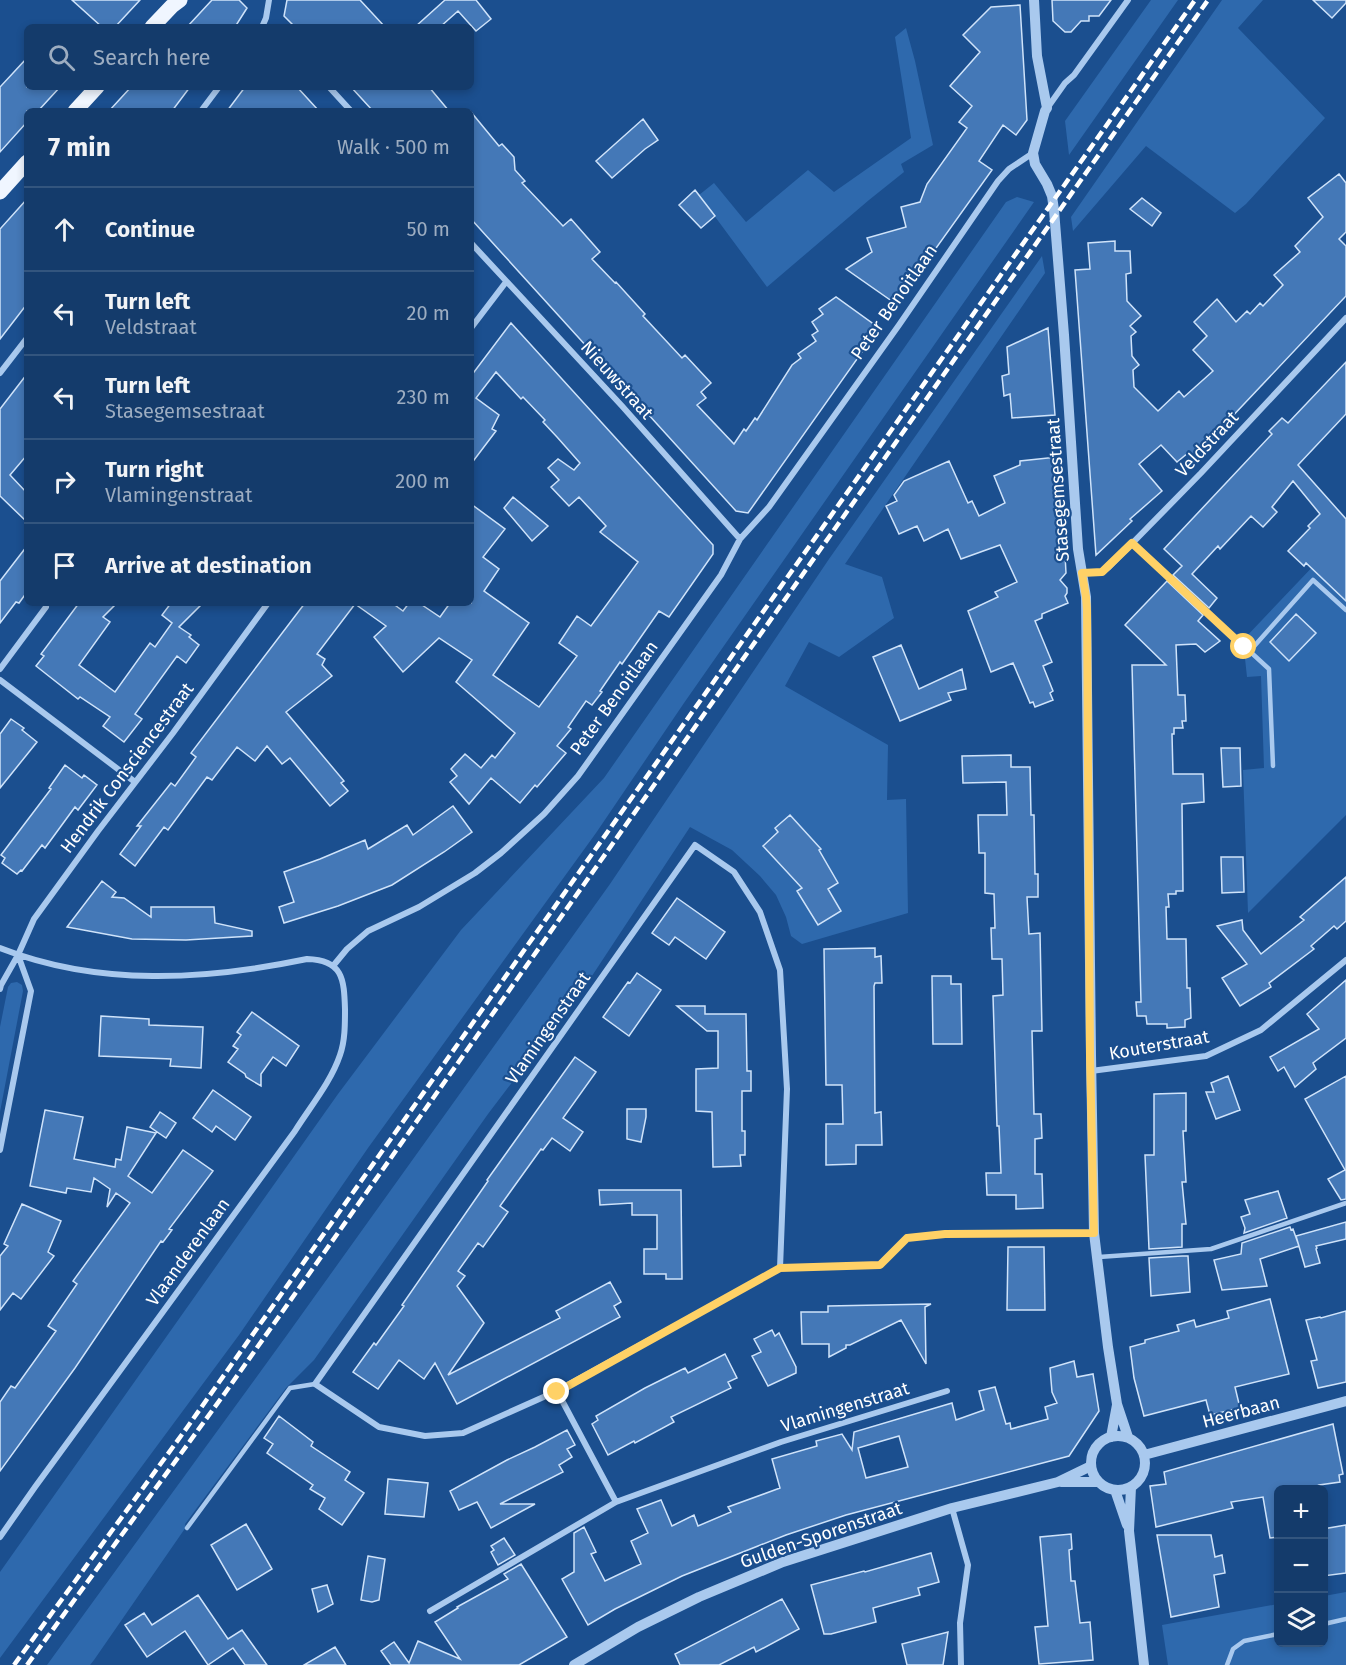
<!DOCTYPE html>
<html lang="en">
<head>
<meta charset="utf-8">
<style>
  :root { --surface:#143b6b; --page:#1d4271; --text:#f1f3f6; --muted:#9dadc1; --line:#33557e }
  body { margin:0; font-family:"Fira Sans",sans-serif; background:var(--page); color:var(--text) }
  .controls { position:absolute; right:18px; bottom:18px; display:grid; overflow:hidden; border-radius:9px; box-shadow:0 3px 9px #0003 }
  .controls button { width:54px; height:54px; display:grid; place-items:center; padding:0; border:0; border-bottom:2px solid var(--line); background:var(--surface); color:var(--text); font:30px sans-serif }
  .stop { position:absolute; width:18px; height:18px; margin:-14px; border:4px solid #ffd166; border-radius:50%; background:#fff }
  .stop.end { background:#ffd166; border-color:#fff; box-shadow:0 2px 6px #0008 }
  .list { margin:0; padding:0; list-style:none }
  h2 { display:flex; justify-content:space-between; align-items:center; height:78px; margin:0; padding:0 24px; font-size:26px }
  h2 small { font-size:20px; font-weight:400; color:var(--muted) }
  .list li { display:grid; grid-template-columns:39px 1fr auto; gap:18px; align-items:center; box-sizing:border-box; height:84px; padding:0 24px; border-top:2px solid var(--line) }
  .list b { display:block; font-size:22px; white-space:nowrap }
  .list p { margin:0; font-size:20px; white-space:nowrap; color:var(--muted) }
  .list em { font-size:20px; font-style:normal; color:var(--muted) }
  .icon { flex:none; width:33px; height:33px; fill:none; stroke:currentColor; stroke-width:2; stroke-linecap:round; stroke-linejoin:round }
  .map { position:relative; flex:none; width:1346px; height:1665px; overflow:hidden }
  .search { position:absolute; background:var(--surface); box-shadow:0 3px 9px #0003; left:24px; top:24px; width:450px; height:66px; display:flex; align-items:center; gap:15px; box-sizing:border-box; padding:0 21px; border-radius:9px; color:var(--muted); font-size:22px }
  .panel { position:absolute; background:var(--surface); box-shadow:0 3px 9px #0003; left:24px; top:108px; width:450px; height:498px; border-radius:9px }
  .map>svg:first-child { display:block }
</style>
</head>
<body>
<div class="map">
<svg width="1346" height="1665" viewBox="0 0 1346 1665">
  <rect width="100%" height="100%" fill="#1b4f8f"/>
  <path fill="#2e69ad" d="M1151,0h27l-109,155 -4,-34z
    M1222,0h41l-25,28 87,90 -79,86 -11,9 -89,-67 -73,85 -2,-14z
    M906,28l9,33 18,84 -32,19 3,8 -35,28 -102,87 -68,-92 15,-12 32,39 62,-52 26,22 77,-54 -16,-101z
    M1017,197l17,5 -350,501 -88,130 -228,315 -129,187 -239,323v-86l338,-478 123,-164 143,-152 402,-576z
    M1042,256l3,17 -200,291 37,13 12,41 -55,39 -30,-15 -24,44 103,59 -1,55 19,-1 2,114 -106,31 -11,-8 -5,-19 -10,-22 -16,-19 -28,-26 -42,-23 -104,158 -98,129 -174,246 -28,28 -101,136 1,3 -92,133 -4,5h-43l240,-330 323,-451 219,-325z
    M1338,540l8,10v265l-98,98 -5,-143 21,-2 -3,-92 -14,1 -4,-37z
    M17,982l5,3 1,6 -23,121v-85l8,-40 3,-4z
    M1346,1592v73h-178l-6,-40 116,-21v38h46v-46z"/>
  <path fill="#4478b7" stroke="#cfe3fa" stroke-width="1.5" fill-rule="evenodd" d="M72,0h68l-25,27h-13z
    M212,0h27l8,8 -12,19h-48z
    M287,0h73l25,27h-90l-11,-11z
    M445,0h31l15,19 -15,12 -18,-20 -18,16h-25z
    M1052,0h59l-12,16h-10v5h-8l-10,11h-6l-12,-11z
    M1313,0h33v3l-14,15z
    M1020,5l7,115 -11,15 -13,-10 -24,36 13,9 -96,134 -50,-35 26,-17 -5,-14 39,-11 -5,-20 19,-5 7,-18 40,-56 -8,-6 13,-16 -22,-20 30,-34 -17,-17 28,-28z
    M27,58v29h33l-22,24h-11v11l-27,30v-65z
    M131,87h59l-18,24h-63z
    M245,87h52l22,24h-92z
    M351,87h78l20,24h-76z
    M471,112l28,34 3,-2 12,13 1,13 10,11 -3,2 41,43 8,-7 29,33 -8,7 23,24 1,-1 29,32 -2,2 39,42 3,-3 26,28 -10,9 5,6 -9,7 37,39 10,-15 2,2 9,-13 2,2 35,-55 9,-7 -3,-4 18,-13 -4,-6 6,-4 -6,-9 11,-8 -4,-5 17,-12 43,31 -131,185 -12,-2 -265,-292z
    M643,119l15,21 -13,9 -33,29 -16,-17z
    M1339,174l7,9v49l-7,7 7,7v50l-153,162 -5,-5 -11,9 -16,-17 -22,19 23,27 -32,28 2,2 -36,34 -21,-285 15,-1 -2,-26 27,-2v10h15l1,22 -5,1 1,27 14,15 -11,10 6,6 -5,4 1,20 7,9 -6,5 1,17 24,24 21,-20 5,6 29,-26 -20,-21 14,-14 -13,-14 23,-23 19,23 11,-11 3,3 10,-11 3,3 20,-21 -9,-10 26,-23 -5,-6 28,-29 -15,-19z
    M695,190l20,26 -14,12 -22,-23z
    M1142,198l19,15 -9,13 -22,-17z
    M27,199v105l-27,35v-110z
    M511,323l202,222v9l-44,63 -10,-6 -37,53 -2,-2 -20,29 2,1 -10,13 -6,-4 -18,26 3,2 -14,17 9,7 -29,34 -2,-2 -15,18 -29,-25 -22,26 -19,-22 7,-6 -6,-7 14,-15 16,14 11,-13 3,3 20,-25 -59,-51 16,-22 -33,-22 -36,34 -29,-35 12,-11 -31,-22 -38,50 8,5 -3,6 10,11 -46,36 58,69 -3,2 7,8 -18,15 -40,-48 -8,6 -15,-18 -12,15 -18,-14 -25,33 -5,-3 -39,53 -4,-3 -29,39 -15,-12 21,-28h-4l34,-43 4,3 21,-29 -5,-4 114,-150h87l11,8 6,-8h10l21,14 10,-14h21v-99l34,25 -22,28 16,12 -15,22 45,32 -36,52 46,32 38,-51 -18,-13 18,-27 14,10 47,-64 -38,-30 6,-6 -27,-29 -10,9 -18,-19 8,-7 -11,-12 10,-9 16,11 6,-7 -23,-26 -14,-15 2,-2 -22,-23 -2,2 -25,-27 -20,26 23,17 -7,14 4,2 -25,33v-88z
    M1048,328l7,87 -43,3 -2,-24 -6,2 -2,-20 7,-2 -2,-27z
    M1346,362v52l-48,51 48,54v82l-40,-38 -2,3 -16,-15 22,-23 -2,-2 12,-12 -27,-33 -21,26 5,5 -14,15 -12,-11 -31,33 -2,-3 -26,28 25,24 -8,10 -36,-33 9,-9 -18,-17 108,-115 -3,-3 13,-13 6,5z
    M27,374v81l-17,20 17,18v29l-27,-26v-87z
    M1057,457l5,40 4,76 -6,7 7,8v5l-2,3 3,7 -26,11v4l-7,3 17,41 -9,4 10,25 -3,2 3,7 -18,7 -2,-5 -3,1 -17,-40 -22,9 -23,-61 30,-14 -3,-5 22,-10 -17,-37 -39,14 -13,-30 -24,12 -7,-15 -18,8 -13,-28 11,-5 -3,-6 10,-14 45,-20 19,42 4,-2 7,15 26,-13 -11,-27 26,-11v-4z
    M513,497l35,29 -16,15 -28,-33z
    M27,546v46l-8,11 -3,-1 -16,21v-42z
    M1167,581l36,34 -5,6 22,20 -15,11 -9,-8 -20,1 2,50h7l1,26h-4l1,7h-9v6h-2l1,40h30l1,28 -22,2 1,87h-7v3h-8l1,13h-3l1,32h19l1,49h3l1,30 -6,2v7l-18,1v-4h-20l-1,-8h-9l-1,-14h5l-9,-337h34l-41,-40z
    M79,603h38l-14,14 7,5 -31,43 36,27 35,-49 5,4 17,-24 -10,-8 9,-12h32l-24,24 12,8 -2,2 10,8 -13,18 -9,-7 -42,58 7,5 -18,23 -21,-16 7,-9 -30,-20 -2,2 -42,-33 8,-10 -3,-2z
    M1296,614l20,19 -27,28 -19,-19z
    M901,645l18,44 43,-20 4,20 -18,4 3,7 -51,21 -27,-64z
    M11,719l13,9 -2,2 15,12 -37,46v-54z
    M1221,748h19l1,38 -18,1z
    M1011,755v12h19l1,48h3l1,59h3v23h-11l2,37 11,-1 2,98h-10l2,83h7l1,24 -7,1v35h7l1,34 -27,1v-14h-29l-1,-22h15l-2,-47h-2l-4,-130 10,-1 -1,-36h-10l-1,-31h4l-1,-34 -9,-1v-40h-6l-1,-38h29l-1,-33 -43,1 -1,-27z
    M65,765l17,13 2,-3 13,10 -19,25 -3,-3 -30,41 -3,-3 -20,26 -1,-1 -4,4 -15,-11 3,-5 -4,-3 50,-66 -2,-1z
    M453,806l19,26 -28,20 -52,33 -54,21 -54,17 -5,-16 15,-5 -10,-30 36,-13 45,-19 3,9 39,-24 6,10z
    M790,815l31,34 -2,1 19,33 -10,6 13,22 -23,14 -21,-34 5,-3 -39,-42 15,-14 -3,-4z
    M1221,857h22l1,35 -22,1z
    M1346,877v44l-9,8 -3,-3 -23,20 3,3 -45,34 2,4 -31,19 -18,-28 25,-14 -30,-38 25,-6 1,10 18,24 43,-34 -4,-3z
    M102,881l14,11 -4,5 12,1 27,19v-10h63l1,16 37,8v5l-66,4 -54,-1 -65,-12z
    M677,898l48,34 -19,27 -31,-22 -6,8 -17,-12z
    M875,948v9l6,-1 1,27h-7l-1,3 1,127 6,-1 1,33h-26v19l-30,1v-41h17l-1,-39h-16l-2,-136z
    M637,973l24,17 -32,46 -26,-19 25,-35 2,1z
    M932,976h19v8h10l1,60h-29z
    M1346,980v58l-33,25 3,6 -21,18 -11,-20 -6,4 -8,-14 49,-28 -12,-15z
    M677,1006h28v8h41l1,57h4v20h-9v40h3v24h-5l1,11 -28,1 -1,-55 -16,-1v-42l22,-1v-37h-11z
    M252,1012l47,34 -13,20 -13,-9 -12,17v12l-15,-9 -1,-3 -17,-12 10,-13 -5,-3 8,-11 -4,-3z
    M101,1016l48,3v6l54,2 -2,41 -31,-2 1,-7 -72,-3z
    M575,1057l21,15 -33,46 20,14 -13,19 -18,-13 -9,12 -2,-1 -41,57 8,6 -25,35 -5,-4 -20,28 7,5 -8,10 27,37 -36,52 112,-57 -4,-7 54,-29 11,20 -7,4 6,11 -163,87 -22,-41 -11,16 -25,-19 -21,29 -25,-17 21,-29 2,2 28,-39 -2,-1 86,-124 -1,-1z
    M1228,1076l12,34 -24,9 -10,-27h8l-3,-9z
    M1346,1076v123l-5,1 -13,-21 17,-9 -40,-71z
    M213,1090l38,27 -16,23 -19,-14 -4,6 -19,-14z
    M1186,1093v38h-3l3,51h-4l4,42h-4v23l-33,2 -4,-94h9v-61z
    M627,1109h19v8l-5,25 -14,-3z
    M45,1110l38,7 -9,42 41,8 1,-8 5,1 6,-33 29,6 -28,43 24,17 31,-43 30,21 -44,58 3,1 -9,12 -2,-1 -86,127 -75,103v-69l11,-16 4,2 41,-57 -8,-5 29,-42 -4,-3 57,-78 -14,-10 -9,14 3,-18 -16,-11 -3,14 -24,-4 -1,5 -36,-7z
    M160,1112l16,11 -10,15 -16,-11z
    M599,1190h82l1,89h-16v-5h-22v-25h13v-34h-25v-12l-32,2z
    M1278,1191l9,27 -43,15 1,-5 -4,-11 9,-3 -5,-14z
    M22,1204l39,17 -13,31 6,4 -33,43 -8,-6 -13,17v-54l8,-10 -4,-2z
    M1346,1222v17l-30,7 1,2 -1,1 4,14 -15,4 -9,-31z
    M1290,1227l1,3 2,-1 6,17 -39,13 7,27 -45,4 -8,-30 27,-6 1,-11z
    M1008,1247h36l1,63h-38z
    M1182,1256h6l2,36 -39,4 -2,-38z
    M1270,1299l19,75 -54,13 5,21 -30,7 -4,-15 -62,16 -10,-38 -4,-31 15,-4v-3l34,-9 -2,-6 17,-5 2,7 33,-9 -2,-7z
    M931,1304l-6,3 1,57 -25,-44 -51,25h-4v3l-17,9v-13h-27l-1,-32h27v-6z
    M1346,1311v71l-28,6 -7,-27 6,-1 -11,-40 14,-3 1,1z
    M772,1330l3,6 4,-3 17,34v6l-28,13 -16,-30 9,-4 -7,-13z
    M725,1354l12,24 -9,4 3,6 -60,29 3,5 -39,21 -1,-2 -26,14 -16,-31 6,-4 -2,-4 49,-28 40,-20 3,5z
    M1074,1361l3,16 16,-3 6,37 -30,45 -223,59 -60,20 -104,41 -67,33 -27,16 -26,-46 12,-7v-39l10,-6 12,25 -5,2 14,27 36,-17 -10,-23 17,-8 -11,-24 24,-9 11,26 22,-11 4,11 33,-14 -3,-5 52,-19 -8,-29 45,-13 -1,-5 26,-7 10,16 2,-18 98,-29 4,17 28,-10 -5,-19 16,-4 11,37 4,-1 1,6 37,-10 -3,-12 12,-4 -5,-11 -2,-24zM899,1436l9,31 -42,11 -8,-30z
    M279,1416l34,26 -2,4 39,26 -5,8 19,13 -22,32 -23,-16 6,-11 -15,-9 3,-4 -46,-32 6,-9 -9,-6z
    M1333,1424l10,50 -4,1 1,7 -21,3 -4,2 1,3h-38v47l-8,1 -7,-41 -32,5 2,6 -77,19 -6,-41 16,-2 -2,-12z
    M567,1430l8,15 -8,4 5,8 -13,8 4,7 -63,32h35l-44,24 -14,-26 -18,8 -9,-19 57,-31 28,-13z
    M388,1479l40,4 -4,34 -39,-3z
    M246,1524l26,45 -35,21 -26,-45z
    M1346,1525v48l-23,3v-47z
    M1071,1534l1,15 -3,1 2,31h4l5,42 10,-1 3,38 -54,4 -4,-37 13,-1 -8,-89z
    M1157,1535h54l4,22 7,-2 3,18 -11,2 5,32 -48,10z
    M504,1538l11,17 -17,10 -7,-13 3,-2 -3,-4z
    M931,1553l8,29 -21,6 2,7 -47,13 3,14 -45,12h-7l-13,-49 53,-14 1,1z
    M368,1556l17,3 -6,41 -7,2 -11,-2z
    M521,1564l46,73 -48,28h-128l-10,-14 13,-9 15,21 9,-22 42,18 -25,-37 23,-14 -1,-1 51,-28 -4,-5z
    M327,1585l6,19 -15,8 -6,-23z
    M198,1595l30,44 14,-9 25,35h-22l-12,-17 -25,17 -23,-34 -38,26 -22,-32 19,-12 8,12z
    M782,1599l17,30 -43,23 -2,-5 -35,18h-39l-5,-11z
    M948,1632l-5,33h-36l-5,-21z
    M335,1647l11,18h-42z"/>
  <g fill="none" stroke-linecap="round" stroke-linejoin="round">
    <path stroke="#a9c9ee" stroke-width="4.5" d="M1132,543l137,126 4,97
      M1249,652l64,-72 33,30
      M1099,1257l112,-8 135,-46
      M187,1528l103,-140 25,-4
      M1324,1624l22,-5
      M1227,1665l6,-16 11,-8 34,-7"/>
    <path stroke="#a9c9ee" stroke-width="6" d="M262,27l4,-9 3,-18
      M329,87l22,24
      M1048,107l17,-24 9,-8 54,-75
      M201,111l18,-24
      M471,243l151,163 118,133
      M471,328l35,-46
      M0,373l27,-35
      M1082,573l20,-1 7,-5 92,-94 145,-155
      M0,669l46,-62
      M0,680l135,102
      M0,948c99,39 206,32 307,11 36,1 37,20 38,50 0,16 0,32 -5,46 -9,27 -30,52 -45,76l-260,356 -35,50
      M333,966l14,-17 21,-18 51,-24 56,-34 26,-20 43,-39 34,-38 143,-201 19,-36 29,-32 130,-182 99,-144 11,-12 24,-16
      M0,989l1,-4 17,-30 16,-36 64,-88 75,-98 95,-130
      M1091,1071l115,-15 55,-26 85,-70
      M0,1150l31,-159 -13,-36
      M780,1268l-223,123 -94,42 -38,3 -46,-9 -64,-43 380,-539 39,27 26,40 20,58 7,119 -7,179 100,-3 27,-27 37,-4 150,-1
      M557,1391l59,111
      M952,1508l16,57 -8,58 1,42
      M430,1611l186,-109 165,-60 166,-51"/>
    <path stroke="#a9c9ee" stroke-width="10" d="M1034,0l3,56 10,52 -2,3 -12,42 2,11 12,20 5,12 2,14 10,125 14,214 8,48 5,458 3,178 14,114 9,57 11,33
      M1091 1463a27 27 0 1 1 54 0a27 27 0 1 1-54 0Z
      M1111,1437l6,-32
      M1144,1455l202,-54
      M1061,1482h37
      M1131,1487l-2,44 15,134
      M1115,1490l12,35
      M574,1665l64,-38 61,-30 84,-35 169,-54 106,-26 33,-16"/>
    <path stroke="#f0f6ff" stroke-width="15" d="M152,27l20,-21 8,-6
      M75,111l22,-24
      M0,192l27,-30"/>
    <path stroke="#fff" stroke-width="4.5" stroke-dasharray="10 4.5" stroke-linecap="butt" d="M14,1665l172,-236 1009,-1429
      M27,1665l198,-272 983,-1393"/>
  </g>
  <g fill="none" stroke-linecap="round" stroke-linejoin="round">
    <path stroke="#ffd166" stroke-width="8" d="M557,1392l223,-124 100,-3 27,-27 38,-4 149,-1 -4,-178 -3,-445 -1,-13 -4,-24 20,-1 30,-29 112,104"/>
  </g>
  <g text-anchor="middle" stroke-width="4.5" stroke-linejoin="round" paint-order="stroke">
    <g font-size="18" fill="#fff" stroke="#1b4f8f">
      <text transform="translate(894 302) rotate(-55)" y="6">Peter Benoitlaan</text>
      <text transform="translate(617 380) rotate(48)" y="6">Nieuwstraat</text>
      <text transform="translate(1207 444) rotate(-47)" y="6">Veldstraat</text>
      <text transform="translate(1058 490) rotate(-94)" y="6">Stasegemsestraat</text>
      <text transform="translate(614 698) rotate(-54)" y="6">Peter Benoitlaan</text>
      <text transform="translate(127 768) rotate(-53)" y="6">Hendrik Consciencestraat</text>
      <text transform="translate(548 1028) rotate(-55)" y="6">Vlamingenstraat</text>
      <text transform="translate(1159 1045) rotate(-10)" y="6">Kouterstraat</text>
      <text transform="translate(188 1252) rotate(-54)" y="6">Vlaanderenlaan</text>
      <text transform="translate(845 1407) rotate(-17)" y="6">Vlamingenstraat</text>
      <text transform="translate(1241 1412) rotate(-15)" y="6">Heerbaan</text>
      <text transform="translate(821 1535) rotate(-19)" y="6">Gulden-Sporenstraat</text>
    </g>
  </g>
</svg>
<div class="controls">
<button>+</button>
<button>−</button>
<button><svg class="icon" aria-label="layers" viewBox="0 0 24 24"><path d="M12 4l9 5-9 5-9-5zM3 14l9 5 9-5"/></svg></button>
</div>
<div class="stop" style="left:1244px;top:647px"></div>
<div class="stop end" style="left:557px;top:1392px"></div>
<div class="search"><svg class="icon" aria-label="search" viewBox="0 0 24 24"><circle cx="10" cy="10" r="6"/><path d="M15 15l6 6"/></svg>Search here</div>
<section class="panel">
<h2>7 min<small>Walk · 500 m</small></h2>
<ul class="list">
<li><svg class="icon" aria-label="ahead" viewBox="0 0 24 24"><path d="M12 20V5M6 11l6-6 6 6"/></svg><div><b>Continue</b></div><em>50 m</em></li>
<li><svg class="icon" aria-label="left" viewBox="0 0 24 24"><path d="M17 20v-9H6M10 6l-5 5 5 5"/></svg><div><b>Turn left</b><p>Veldstraat</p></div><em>20 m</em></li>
<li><svg class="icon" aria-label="left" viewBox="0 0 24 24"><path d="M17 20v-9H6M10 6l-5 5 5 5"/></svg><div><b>Turn left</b><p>Stasegemsestraat</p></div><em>230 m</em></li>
<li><svg class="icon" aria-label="right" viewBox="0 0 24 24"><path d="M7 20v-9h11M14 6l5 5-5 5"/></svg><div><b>Turn right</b><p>Vlamingenstraat</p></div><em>200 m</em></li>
<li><svg class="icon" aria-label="arrive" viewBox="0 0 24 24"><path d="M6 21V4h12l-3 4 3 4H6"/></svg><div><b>Arrive at destination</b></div></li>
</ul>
</section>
</div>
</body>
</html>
